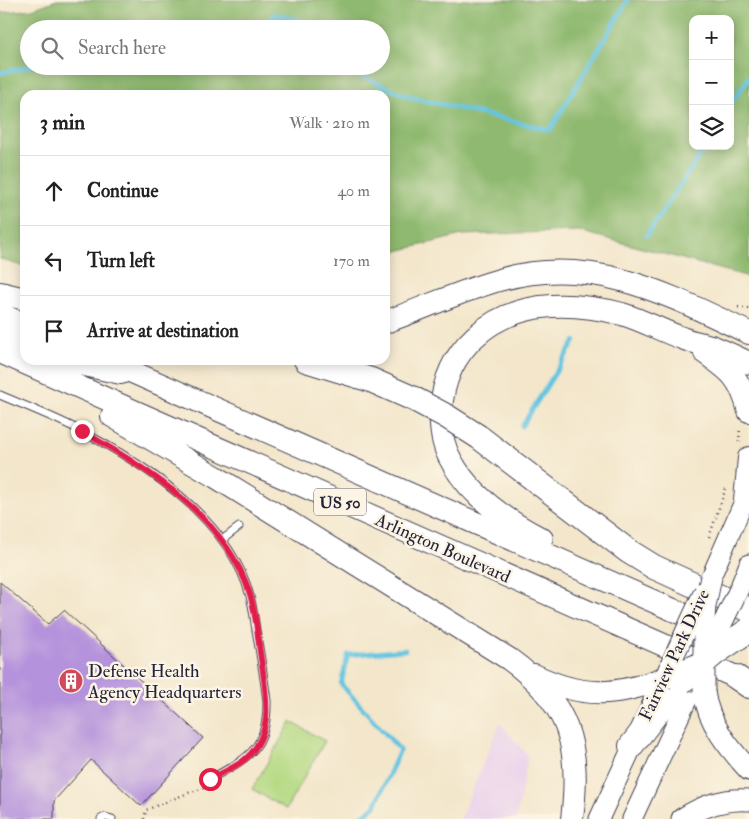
<!DOCTYPE html>
<html lang="en">
<head>
<meta charset="utf-8">
<style>
  :root { --surface:#fff; --page:#f6f6f6; --text:#222; --muted:#767676; --line:#e0e0e0 }
  body { margin:0; font-family:"IM FELL Double Pica",serif; background:var(--page); color:var(--text) }
  .controls { position:absolute; right:15px; top:15px; display:grid; overflow:hidden; border-radius:10px; box-shadow:0 2px 12px #0003 }
  .controls button { width:45px; height:45px; display:grid; place-items:center; padding:0; border:0; border-bottom:1px solid var(--line); background:var(--surface); color:var(--text); font:25px sans-serif }
  .stop { position:absolute; width:15px; height:15px; margin:-11px; border:4px solid #e11d48; border-radius:50%; background:#fff }
  .stop.end { background:#e11d48; border-color:#fff; box-shadow:0 1px 5px #0008 }
  .list { margin:0; padding:0; list-style:none }
  h2 { display:flex; justify-content:space-between; align-items:center; height:65px; margin:0; padding:0 20px; font-size:21px }
  h2 small { font-size:16px; font-weight:400; color:var(--muted) }
  .list li { display:grid; grid-template-columns:32px 1fr auto; gap:15px; align-items:center; box-sizing:border-box; height:70px; padding:0 20px; border-top:1px solid var(--line) }
  .list b { display:block; font-size:19px; white-space:nowrap }
  .list em { font-size:16px; font-style:normal; color:var(--muted) }
  .icon { flex:none; width:28px; height:28px; fill:none; stroke:currentColor; stroke-width:2; stroke-linecap:round; stroke-linejoin:round }
  .map { position:relative; flex:none; width:749px; height:819px; overflow:hidden }
  .search { position:absolute; background:var(--surface); box-shadow:0 2px 12px #0003; left:20px; top:20px; width:370px; height:55px; display:flex; align-items:center; gap:12px; box-sizing:border-box; padding:0 18px; border-radius:28px; color:var(--muted); font-size:19px }
  .panel { position:absolute; background:var(--surface); box-shadow:0 2px 12px #0003; left:20px; top:90px; width:370px; height:275px; border-radius:15px }
  .map>svg:first-child { display:block }
</style>
</head>
<body>
<div class="map">
<svg width="749" height="819" viewBox="0 0 749 819">
  <rect width="100%" height="100%" fill="#fcf5e5"/>
  <filter id="ink" filterUnits="userSpaceOnUse"><feTurbulence type="fractalNoise" baseFrequency=".02" numOctaves="2"/><feDisplacementMap in="SourceGraphic" scale="10" xChannelSelector="R" yChannelSelector="G"/><feConvolveMatrix kernelMatrix="1 2 1 2 8 2 1 2 1" color-interpolation-filters="sRGB"/></filter>
  <filter id="wash" filterUnits="userSpaceOnUse"><feTurbulence type="fractalNoise" baseFrequency=".0096" numOctaves="4" result="noise"/><feDisplacementMap in="SourceGraphic" scale="20" xChannelSelector="R" yChannelSelector="G"/><feGaussianBlur stdDeviation="1.12" result="paint"/><feColorMatrix in="noise" values="0 0 0 0 0 0 0 0 0 0 0 0 0 0 0 0 0 1.4 0 .05"/><feComposite in="paint" operator="in"/></filter>
  <g filter="url(#wash)">
    <rect width="100%" height="100%" fill="#f3e6ca"/>
    <path fill="#ead1ec" d="M500,723l28,33 -12,63h-56z"/>
    <path fill="#b4d982" stroke="#6b7e5e" d="M291,722l34,19 -39,68 -34,-20z"/>
    <path fill="#8fb970" stroke="#586e56" fill-rule="evenodd" d="M57,0h692v277l-170,-46 -117,4 -77,19v-159h-360v172l-25,-8v-246l32,-4zM693,19h37v127h-37zM29,29h352v37h-352z"/>
    <g fill="none" stroke-linecap="round" stroke-linejoin="round">
      <path stroke="#63c5e1" stroke-width="4.5" d="M259,29l16,-15 27,7 10,8
        M338,66l69,30 143,34 78,-130
        M0,73l31,-7
        M730,105l19,-28
        M647,235l59,-89
        M522,426l53,-85
        M359,819l16,-13 25,-56 -59,-66 7,-29 57,-5"/>
    </g>
    <g id="blocks">
      <path fill="#b593dc" d="M0,582l48,42 16,-14 139,128 -62,68 -50,-46 -37,41v18h-54z"/>
    </g>
  </g>
  <g filter="url(#ink)">
    <use href="#blocks" fill-opacity="0" stroke="#413f50" stroke-width="1"/>
    <g fill="none" stroke-linecap="round" stroke-linejoin="round">
      <defs>
        <path id="service" d="M0,395c28,12 57,23 83,37 65,34 147,89 167,164 3,11 4,22 6,34 4,23 8,47 11,71 1,48 -19,57 -57,78
          M222,540l17,-13
          M101,819l4,-2 7,2"/>
        <path id="secondary" d="M711,577l38,-87
          M739,589l10,-25
          M599,819l65,-141
          M632,819l61,-132"/>
        <path id="primary" d="M704,692c4,31 25,56 45,78
          M682,819c20,-13 43,-21 67,-19"/>
        <path id="trunk" d="M0,293l25,6
          M0,314l25,11
          M385,322c40,-14 77,-32 118,-43 91,-25 166,16 246,54
          M0,333l25,11
          M0,352l736,325
          M705,353c27,19 35,25 44,58
          M62,360l59,13
          M105,360l607,267
          M112,416l104,61 293,182c61,44 72,87 63,160
          M745,500l4,-42
          M542,539c-35,-18 -71,-42 -90,-77 -10,-16 -12,-34 -11,-52 4,-61 50,-100 110,-104 23,-1 48,2 71,8 20,6 40,17 60,24 9,4 19,5 29,8 13,5 25,11 38,17
          M534,675c48,23 81,22 130,3"/>
        <path id="motorway" d="M306,360l65,20 43,19
          M479,437l149,114 26,16 95,43
          M736,677l13,9
          M631,746l50,-64"/>
      </defs>
      <use href="#service" stroke="#413f50" stroke-width="9"/>
      <use href="#secondary" stroke="#413f50" stroke-width="21"/>
      <use href="#primary" stroke="#413f50" stroke-width="23"/>
      <use href="#trunk" stroke="#413f50" stroke-width="24"/>
      <use href="#motorway" stroke="#413f50" stroke-width="26"/>
      <path stroke="#413f50" stroke-width="2.5" stroke-dasharray="1 4" stroke-linecap="butt" d="M738,307l11,2
        M739,442l1,-15
        M709,537l18,-52
        M144,819l2,-9 42,-17 16,-5"/>
      <use href="#service" stroke="#fff" stroke-width="7"/>
      <use href="#secondary" stroke="#fff" stroke-width="19"/>
      <use href="#primary" stroke="#fff" stroke-width="21"/>
      <use href="#trunk" stroke="#fff" stroke-width="22"/>
      <use href="#motorway" stroke="#fff" stroke-width="24"/>
      <defs>
        <path id="secondary-bridge" d="M705,660l34,-71
          M664,678l40,-87"/>
        <path id="primary-bridge" d="M704,692v-72l1,-14 6,-29"/>
        <path id="trunk-bridge" d="M664,678l36,-14"/>
        <path id="motorway-bridge" d="M414,399l32,17 33,21
          M681,682l34,-29 34,-23"/>
      </defs>
      <use href="#secondary-bridge" stroke="#413f50" stroke-width="21" stroke-linecap="butt"/>
      <use href="#primary-bridge" stroke="#413f50" stroke-width="23" stroke-linecap="butt"/>
      <use href="#trunk-bridge" stroke="#413f50" stroke-width="24" stroke-linecap="butt"/>
      <use href="#motorway-bridge" stroke="#413f50" stroke-width="26" stroke-linecap="butt"/>
      <use href="#secondary-bridge" stroke="#fff" stroke-width="19"/>
      <use href="#primary-bridge" stroke="#fff" stroke-width="21"/>
      <use href="#trunk-bridge" stroke="#fff" stroke-width="22"/>
      <use href="#motorway-bridge" stroke="#fff" stroke-width="24"/>
    </g>
  </g>
  <g fill="none" stroke-linecap="round" stroke-linejoin="round" filter="url(#ink)">
    <path stroke="#e11d48" stroke-width="6" d="M82,431c67,39 143,85 168,163 7,23 8,48 12,71 5,34 12,71 -18,95 -10,8 -23,13 -34,19"/>
  </g>
  <defs>
    <symbol id="building-disc" viewBox="-11 -11 22 22"><circle r="9.5" fill="#d1495b" stroke="#fcf5e5"/><path d="M-4-6H4V6H1V3H-1V6H-4ZM-2.5-4.3h1.7v1.8h-1.7ZM.8-4.3h1.7v1.8H.8ZM-2.5-1h1.7V.8h-1.7ZM.8-1h1.7V.8H.8Z" fill="#fff"/></symbol>
  </defs>
  <g fill-rule="evenodd">
    <use href="#building-disc" x="57" y="667" width="28" height="28"/>
  </g>
  <g text-anchor="middle" stroke-width="5" stroke-linejoin="round" paint-order="stroke">
    <rect fill="#fcf5e5" stroke="#63616e" stroke-width="1" x="314" y="488.5" width="52" height="27" rx="4"/>
    <g font-size="16" font-weight="bold" fill="#22223b">
      <text x="340" y="508">US 50</text>
    </g>
    <g font-size="18" fill="#22223b" stroke="#fcf5e5">
      <text transform="translate(443 548) rotate(24)" y="6">Arlington Boulevard</text>
      <text transform="translate(674 655) rotate(-65)" y="6">Fairview Park Drive</text>
    </g>
    <g font-size="18" fill="#22223b" stroke="#fcf5e5" text-anchor="start">
      <text x="88" y="677">Defense Health<tspan x="88" dy="21">Agency Headquarters</tspan></text>
    </g>
  </g>
</svg>
<div class="controls">
<button>+</button>
<button>−</button>
<button><svg class="icon" aria-label="layers" viewBox="0 0 24 24"><path d="M12 4l9 5-9 5-9-5zM3 14l9 5 9-5"/></svg></button>
</div>
<div class="stop" style="left:210px;top:779px"></div>
<div class="stop end" style="left:82px;top:431px"></div>
<div class="search"><svg class="icon" aria-label="search" viewBox="0 0 24 24"><circle cx="10" cy="10" r="6"/><path d="M15 15l6 6"/></svg>Search here</div>
<section class="panel">
<h2>3 min<small>Walk · 210 m</small></h2>
<ul class="list">
<li><svg class="icon" aria-label="ahead" viewBox="0 0 24 24"><path d="M12 20V5M6 11l6-6 6 6"/></svg><div><b>Continue</b></div><em>40 m</em></li>
<li><svg class="icon" aria-label="left" viewBox="0 0 24 24"><path d="M17 20v-9H6M10 6l-5 5 5 5"/></svg><div><b>Turn left</b></div><em>170 m</em></li>
<li><svg class="icon" aria-label="arrive" viewBox="0 0 24 24"><path d="M6 21V4h12l-3 4 3 4H6"/></svg><div><b>Arrive at destination</b></div></li>
</ul>
</section>
</div>
</body>
</html>
